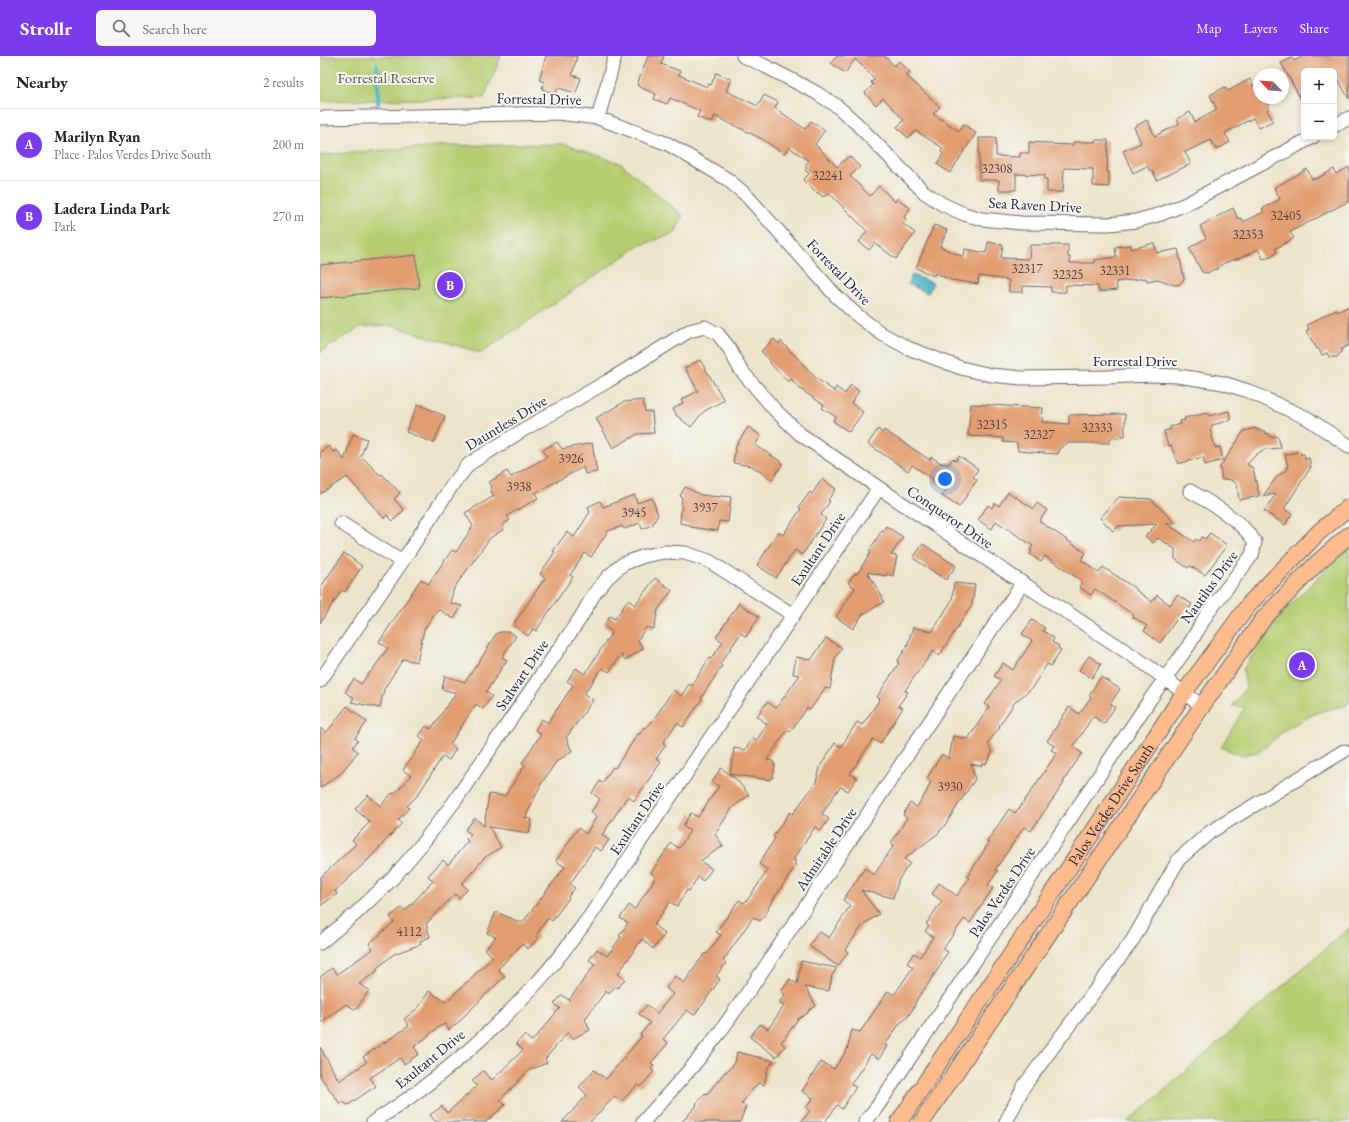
<!DOCTYPE html>
<html lang="en">
<head>
<meta charset="utf-8">
<style>
  :root { --surface:#fff; --page:#f6f6f6; --text:#202124; --muted:#757577; --line:#e0e0e0; --accent:#7c3aed }
  body { margin:0; font-family:"EB Garamond",serif; background:var(--page); color:var(--text) }
  .controls { position:absolute; right:12px; top:12px; display:grid; overflow:hidden; border-radius:6px; box-shadow:0 2px 6px #0003 }
  .controls button { width:36px; height:36px; display:grid; place-items:center; padding:0; border:0; border-bottom:1px solid var(--line); background:var(--surface); color:var(--text); font:20px sans-serif }
  .compass { position:absolute; left:933px; top:12px; width:36px; height:36px; border-radius:50%; background:var(--surface); box-shadow:0 2px 6px #0003; rotate:295deg }
  .you { position:absolute; left:625px; top:423px; width:14px; height:14px; margin:-10px; border:3px solid #fff; border-radius:50%; background:#1a73e8; box-shadow:0 0 0 6px #1a73e833 }
  .badge { display:grid; place-items:center; width:26px; height:26px; border-radius:50%; background:var(--accent); color:#fff; font-size:13px; font-weight:700 }
  .pin { position:absolute; translate:-50% -50%; border:2px solid #fff; box-shadow:0 1px 4px #0006 }
  .list { margin:0; padding:0; list-style:none }
  h2 { display:flex; justify-content:space-between; align-items:center; height:52px; margin:0; padding:0 16px; font-size:17px }
  h2 small { font-size:13px; font-weight:400; color:var(--muted) }
  .list li { display:grid; grid-template-columns:26px 1fr auto; gap:12px; align-items:center; box-sizing:border-box; height:72px; padding:0 16px; border-top:1px solid var(--line) }
  .list b { display:block; font-size:15px; white-space:nowrap }
  .list p { margin:0; font-size:13px; white-space:nowrap; color:var(--muted) }
  .list em { font-size:13px; font-style:normal; color:var(--muted) }
  .icon { flex:none; width:22px; height:22px; fill:none; stroke:currentColor; stroke-width:2; stroke-linecap:round; stroke-linejoin:round }
  .map { position:relative; flex:none; width:1029px; height:1066px; overflow:hidden }
  header { display:flex; align-items:center; gap:24px; box-sizing:border-box; height:56px; padding:0 20px; background:var(--accent); color:#fff }
  header strong { font-size:19px }
  nav { display:flex; gap:22px; margin-inline-start:auto; font-size:14px }
  .search { width:280px; height:36px; background:var(--page); display:flex; align-items:center; gap:10px; box-sizing:border-box; padding:0 14px; border-radius:6px; color:var(--muted); font-size:15px }
  main { display:flex }
  aside { flex:1; background:var(--surface) }
  .map>svg:first-child { display:block }
</style>
</head>
<body>
<header>
<strong>Strollr</strong>
<div class="search"><svg class="icon" aria-label="search" viewBox="0 0 24 24"><circle cx="10" cy="10" r="6"/><path d="M15 15l6 6"/></svg>Search here</div>
<nav><a>Map</a><a>Layers</a><a>Share</a></nav>
</header>
<main>
<aside>
<h2>Nearby<small>2 results</small></h2>
<ul class="list">
<li><span class="badge">A</span><div><b>Marilyn Ryan</b><p>Place · Palos Verdes Drive South</p></div><em>200 m</em></li>
<li><span class="badge">B</span><div><b>Ladera Linda Park</b><p>Park</p></div><em>270 m</em></li>
</ul>
</aside>
<div class="map">
<svg width="1029" height="1066" viewBox="0 0 1029 1066">
  <rect width="100%" height="100%" fill="#f6f6f2"/>
  <filter id="ink" filterUnits="userSpaceOnUse"><feTurbulence type="fractalNoise" baseFrequency=".025" numOctaves="2"/><feDisplacementMap in="SourceGraphic" scale="8" xChannelSelector="R" yChannelSelector="G"/><feConvolveMatrix kernelMatrix="1 2 1 2 8 2 1 2 1" color-interpolation-filters="sRGB"/></filter>
  <filter id="wash" filterUnits="userSpaceOnUse"><feTurbulence type="fractalNoise" baseFrequency=".012" numOctaves="4" result="noise"/><feDisplacementMap in="SourceGraphic" scale="16" xChannelSelector="R" yChannelSelector="G"/><feGaussianBlur stdDeviation="0.9" result="paint"/><feColorMatrix in="noise" values="0 0 0 0 0 0 0 0 0 0 0 0 0 0 0 0 0 1.4 0 .05"/><feComposite in="paint" operator="in"/></filter>
  <g filter="url(#wash)">
    <rect width="100%" height="100%" fill="#ede5cb"/>
    <path fill="#b6cd71" stroke="#6c7856" d="M0,0h181l-17,42 -164,3z
      M243,88l57,19 63,53 -8,17 -36,13 -158,107 -91,-28 -29,2 -41,25v-197l115,-9z
      M1029,491v155l-2,3 -29,7 -32,17 -27,23 -20,3 -18,-8 24,-40 -13,-1 14,-18 -3,-19 31,-45 20,-23z
      M1029,872v194h-221z"/>
    <path fill="#49b4c6" stroke="#366b80" d="M592,219l21,8 -4,9 -2,1 -19,-9z"/>
    <g fill="none" stroke-linecap="round" stroke-linejoin="round">
      <path stroke="#49b4c6" stroke-width="4" d="M57,8l1,40"/>
    </g>
    <g id="blocks">
      <path fill="#e29d6f" d="M226,0h31l-5,19 9,3 -5,15 -18,-5 -2,6 -14,-5 2,-7 -5,-2z
        M328,0h16l-3,8 19,7 -1,4 28,12 1,-3 3,1 5,-12 15,6 -5,12 32,15 6,-11 14,7 -3,6 30,21 6,-8 14,9 -10,14 22,23 12,-11 11,11 -10,9 20,20 9,-10 16,16 2,-4 13,10 -6,9 2,2 -4,4 13,10 -19,26 -21,-16 -6,7 -10,-8 8,-11 -38,-38 -6,4 -6,-5 -1,1 -13,-13 6,-6 -4,-4 2,-2 -2,-2 4,-5 -20,-14 -5,7 -22,-15 -47,-23 -3,7 -15,-6 3,-6 -30,-13 -3,6 -13,-5 2,-5 -17,-7v-1l-2,-1z
        M517,0h48l9,10 5,-5 11,11 -4,3 34,32 -7,7 26,17 4,-7 13,9 -26,40 -13,-9 6,-10 -2,-2 2,-4 -27,-17 -8,7 -11,-11 7,-7 -21,-22 -7,7 -11,-12 8,-8 -2,-3 4,-3 -20,-20 -10,14 -14,-10z
        M984,0h45v43l-15,-28h-30v34l-23,-42 11,-5 2,3z
        M930,23l3,7 6,-3v15h22l-14,7 2,3 -2,2 6,11 -14,7 -6,-10 -28,15 5,9 -14,8 -5,-10 -26,12 6,12 -34,16 -5,-10 -2,1 -3,-5 -14,7 -10,-22 18,-8 -7,-16 13,-7 8,16 24,-12 -2,-5 13,-7 5,10 22,-12 -7,-15 15,-8 3,4z
        M659,82h17v18l24,1v-4h9v-11l17,1v1l27,1v-3h22v-2h13l-1,32h2v15l-16,-1v-17l-29,-1 -1,24h-16v-13h-3l1,-4 -29,-1v16h-17v-10h-20z
        M1029,111v34l-59,31 4,6 -19,11 2,3 -6,5 -8,2 -5,-10 -18,9 -16,5 -6,4v2l-6,1 -4,3 -6,-1 -13,-24 17,-10 -6,-12 33,-18 5,11 3,-1 2,4 21,-10 -2,-3 18,-10 -6,-11 33,-19 5,10 3,-1 1,1 18,-10 2,5z
        M614,169l13,5 -7,17 24,10 1,-8 21,4 2,-11 15,3 -2,13 28,1 1,-14h38v12h2v6h25v-3l21,-3 -1,-10 16,-2v4l23,-6 3,10 21,-4 6,30 -4,5 -6,1 -16,-6 -11,2 -1,-3 -30,4 1,8 -18,2 -1,-6 -32,-1v7h-15v-5l-28,-1v6h-14v-12l-30,-4 -1,8 -27,-4 -16,-7 -1,3 -18,-8z
        M96,199l3,33 -99,10v-33z
        M1029,250v39l-8,4 1,2 -5,6h-8l-2,-4 -5,2 -4,-7 -1,1 -11,-18 3,-2 -2,-4 29,-16 2,3z
        M454,283l5,5 2,-3 35,37 18,13 2,-4 9,7 6,-9 8,6 -8,12 12,9 -14,20 -16,-11 3,-4 -14,-9 2,-3 -24,-16 -9,-10 -3,3 -20,-21 1,-1 -8,-9z
        M380,304l24,40 -21,12 -12,15 -14,-11 -4,-7 10,-6 -2,-3 17,-9 -13,-23z
        M323,344l2,12h7l2,21 -16,1 -25,14 -17,-30 28,-16z
        M98,348l27,12 -11,27 -28,-11z
        M651,348l72,4 -1,14 27,2v-9l56,-1v22h-5l-1,2h-9v5h-42l-9,6 -1,5 -40,-3 -1,-8 -14,-1v-4l-33,-2 -2,-1z
        M909,355l2,9 -19,5v2l-2,2 5,19 5,-1 3,13 -18,5 -2,-8 -25,7 -7,-19 -3,1 -4,-15 7,-2 -1,-2 11,-3 -1,-3 5,-1 -1,-2 23,-5v1h2v2z
        M428,371l13,9 -6,9 28,18 -11,17 -20,-14 -19,-3 3,-17z
        M936,372v2l3,-1v2h6l1,3 3,-1 1,4 6,-1v1l2,-1 3,12 -16,1 -8,5 -10,10 6,4 6,28 -20,4 -2,-16 -8,-5 -7,1 -2,-13 24,-36z
        M558,373l5,4 1,-3 46,30 1,-3 12,7 1,-1 4,2 5,-7 3,3 3,-5 15,10 4,3 -5,8 4,3 -18,27 -17,-11 4,-6 -14,-9 1,-2 -21,-14 -4,6 -40,-27z
        M33,378l14,5 -6,17 19,19 2,-1 18,19 -6,6 10,11 -11,11 -6,-6 -3,3 -37,-41 -27,17v-42l9,-6 4,6 4,-2 7,10z
        M237,386l5,7 30,-6 5,29 -12,2 -2,-7 -48,26 3,5 -31,18 3,4 -8,5 2,4 -14,9 -36,50 -4,15 12,3 -8,13 -16,-10 -14,20 -7,33 -14,-3 -19,30 -4,19 -29,-6 3,-4 -9,-6 9,-13 7,5 9,-12h1l17,-24 -9,-6 42,-63 7,5 24,-34 4,2 17,-26 -8,-13 29,-17 -4,-7 2,-1 -3,-6 18,-11 4,6 36,-20 -4,-7z
        M980,395l1,4 3,-1 1,5 4,-1 2,9 -27,42 8,5 -7,11 -21,-14 12,-17 -13,2 13,-18 11,-9 -1,-2h2l-3,-12z
        M502,423l14,10 -8,11 2,1 -9,14 5,4 -24,36 -7,-5 -19,28 -19,-13 21,-33 5,3 18,-26 -2,-2 11,-15 2,2z
        M365,431l16,8 19,2v-1l11,1 -3,25 -9,-1 -1,10 -28,-4v-2l-10,-2 2,-26 -2,-1z
        M688,436l26,17 3,-6 10,7 -8,11 47,32 -5,7 18,13 4,-6 33,22v1l16,12 5,-7 13,10 7,-10 15,9 -9,14 -4,-2 -19,27 -16,-12 3,-5 -14,-9 1,-2 -39,-26 -4,6 -12,-8 3,-6 -37,-25 -4,6 -11,-8 2,-3 -2,-1 3,-4 -37,-25 -4,8 -14,-9 10,-15 4,3 3,-5 4,3z
        M314,439l3,8 15,-5 6,17 -6,10 -10,4 -2,-6 -16,6 -2,-3 -14,5 -17,26 -6,-4 -15,22 3,2 -21,30 -16,24 -3,-2 -5,7 -15,-11 32,-47 -5,-4 15,-22 -2,-1 14,-19 7,5 16,-25 -2,-5 12,-6 3,6z
        M799,441l32,2 24,24h-9l28,19 2,-3 3,2 3,-4 3,2 5,-6 17,12 -22,30 -15,-9 -2,2 -13,-9v-10l-17,-11 -5,5 -8,-7 12,-12 -38,2 -6,5 -13,-13z
        M566,470l17,11 -12,18 6,1 -4,20 -7,-2v2l-19,-4 16,26 -1,1 2,3 -22,13 -9,14 -17,-12 19,-29 -7,-5 7,-10 2,1 14,-22 -2,-1 13,-21 1,1z
        M603,488l33,22 -10,14 -33,-22z
        M24,497l18,13 -17,26 -3,-2 -22,33v-35z
        M335,522l17,12 -14,20 -4,19 -8,-2 -8,13 5,9 -18,11 -4,-6 -12,18 -7,-4 -18,26 9,6 -27,38 6,13 -16,11 -15,22 -16,34 7,1 -3,14 -40,-6 12,20 -17,11 -22,26 6,5 -9,9 -4,-4 -29,30 4,13 -10,4 1,3 -27,10 -18,15 1,2 -18,13 10,6 -13,20 -10,-6 -26,19v-46l12,-9 5,6 36,-25 -4,-5 25,-22 -4,-5 12,-10 3,4 28,-30 -5,-5 15,-16 5,5 20,-24 -2,-2 5,-5 -6,-4 10,-12 9,8 5,-32 16,2 20,-31 -3,-2 19,-29 -6,-4 7,-11 6,4 25,-38 -6,-4 9,-13 9,6 27,-42 -8,-6 6,-10 5,3 13,-19 7,5z
        M634,527l21,2 -3,20 -33,51 -6,-5 -21,29 -7,11 3,1 -10,14 5,2 -23,36 -7,-5 -23,35 7,4 -9,13 -7,-4 -4,4 -15,23 7,5 -8,12 -6,-4 -22,33 3,1 -2,2 2,2 -28,43 1,1 -9,12 -7,-4 -30,44 3,2 -10,13 4,3 -17,25 -9,11 -7,-5 -24,29 5,4 -17,20 3,2 -3,4 3,2 -13,16 -3,-3 -17,18 -6,-6 -25,26h-28l25,-27 -8,-8 15,-17 12,9 36,-43 -2,-1 10,-12 -11,-9 8,-9 10,8 16,-19 -7,-6 9,-12 9,7 21,-30 2,1 14,-19 -5,-3 23,-32 5,3 4,-4 20,-29 -9,-6 16,-26 -2,-2 17,-24 3,2 23,-32 5,-17 14,-22 6,4 16,-25 5,3 18,-26 -3,-2 22,-34 -2,-1 10,-16 6,-19 19,5 20,-32z
        M419,547l20,14 -13,20 -5,-4 -21,31 2,2 -21,32 1,1 -19,28 -6,-4 -14,20 3,2 -10,14 5,3 -27,39 -6,-5 -26,39 7,5 -8,11 -6,-4 -25,37 5,4 -7,9 1,1 -17,23 -4,-3 -12,17 2,3 -10,11 -6,-5 -24,25 7,7 -44,43v1l-12,10 -4,-6 -6,3 -25,20 5,7 -15,10 -4,-6 -30,20 6,8 -28,19 -5,-3 -3,2 -20,-28v-29l19,34 28,-19 -4,-5 46,-31 -5,-7 14,-11 11,-17 17,11 47,-45 -8,-8 11,-12 -9,-4 9,-21 26,11 43,-56 -9,-6 22,-33 8,6 11,-18 -6,-4 9,-13 -8,-6 8,-12 2,2 11,-16 2,1 23,-34h2l4,-7 2,1 5,-7 1,1 21,-32 8,6 8,-12 3,2 17,-28 2,1 12,-17 -7,-5z
        M712,564l13,8 -2,3 11,7 -2,4 7,4 -1,2 3,2 -10,16 -4,-2 -16,25 -16,13 -16,24 1,1 -12,16 4,10 -6,11h-4l-1,2 -10,-2 4,15 -32,49 -4,3 1,1 -36,27 6,4 -11,16 -6,19 -32,-8 18,24 -16,11 -18,25 3,2 -10,14 -29,-20 10,-15 10,7 21,-32 -7,-6 22,-32 9,7 20,-30 -3,-2 16,-25 -4,-3 7,-12 7,4 9,-14 5,-12 -4,-3 15,-24 7,5 4,-23 15,3 21,-32 -4,-3 16,-24 -7,-4 9,-13 10,7 19,-29 -10,-7z
        M180,576h9l7,4 -14,21 5,3 -21,32 6,4 -9,13 -7,-5 -26,40 6,5 -7,11 -6,-4 -26,40 -10,10 2,2 -11,12 4,3 -35,38 -32,30 2,3 -17,12v-28l36,-34 -4,-4 18,-18 -15,-13 13,-14 12,11 12,-13 2,1 17,-18 -8,-6 21,-30 -5,-4 7,-10 5,3 25,-36 -14,-4 3,-13 20,6 19,-28 12,-20z
        M506,582l16,10 -7,10 -5,31 -5,-1 -15,22 -3,-2 -17,24 -3,-2 -20,30 6,1v2l2,1 -2,14h-3v2l-40,-6 4,-26 11,2 8,-12 4,2 10,-16 -10,-8 10,-14 9,6 24,-33 -7,-1 3,-17 15,3z
        M769,600l12,8 -9,14 -13,-8z
        M781,621l19,12 -10,15 5,3 -11,17 -11,-8 -20,31 9,6 -19,29 1,1 -33,48 -7,-4 -29,43 3,1 -10,14 5,3 -23,35 -6,-4 -21,30 5,3 -7,10 1,1 -16,24 -9,12 -3,8 -7,11 -7,5 -6,9 -9,13 2,1 -8,13 -8,-5 -20,30 5,3 -14,22 -5,-4 -12,17h-24l9,-11 -4,-3 7,-10 -11,-7 19,-29 13,7 13,-19 5,-20 8,2 28,-41 6,4 19,-28 -6,-4 7,-10 6,4 13,-20 -8,-6 4,-5 -3,-2 16,-23 -10,-7 7,-11 18,13 12,-18 -2,-1 22,-34 -2,-1 22,-33 6,4 3,-4h1l38,-56 -6,-3 3,-4 -7,-5 22,-34 10,7 12,-17 -2,-2z
        M27,650l20,16 -12,16 3,3 -6,6 6,5 -18,22 -20,14v-60l6,5z
        M401,712l15,11 13,16 -16,12 -18,27 8,12 -23,15 12,8 -9,12 -5,-4 -9,14 -2,-1 -10,16 -7,-4 -16,23 11,9 -12,15 -11,-10 -24,35 7,5 -7,9 -3,-2 -6,8 -3,-3 -21,28 5,11 -18,9 -4,-7 -23,27 2,4 -18,7 -29,30 5,5 -19,17h-50l-6,-7 12,-9 5,7 30,-27 -5,-5 11,-10 9,9 31,-30 -7,-7 9,-8 6,6 1,-1h1l27,-32 -6,-4 8,-9 7,5 26,-36 -6,-4 8,-11 10,7 14,-19 -2,-1 9,-13 -8,-5 9,-13 6,4 21,-32 -5,-4 20,-30 8,5 11,-17 -7,-5 8,-13 7,4 21,-31 -7,-4z
        M481,905l36,7 -5,7 -3,16 -24,-4 11,19 -8,5v2l-10,6 -17,24 4,3 -9,11 -26,-20 10,-13 8,5 16,-23 -5,-3 6,-9 -4,-2 9,-13 7,5z
        M417,996l37,9 -6,7 -4,17 -6,-2 -17,21 5,2 -6,16h-58l15,-17 -1,-1 9,-11 1,1 2,-1 17,-21h1l9,-9z"/>
    </g>
  </g>
  <g filter="url(#ink)">
    <use href="#blocks" fill-opacity="0" stroke="#69666d" stroke-width="1"/>
    <g fill="none" stroke-linecap="round" stroke-linejoin="round">
      <defs>
        <path id="minor" d="M423,0l20,9 52,27 22,14 19,17 68,69 18,12 22,10 18,5 39,4 88,1 27,-3 25,-7 25,-10 127,-67
          M0,62l238,-5 40,5 70,26 59,35 19,16 90,101 22,20 24,18 26,14 53,20 30,7 31,3 85,-1 42,-2 29,1 45,7 25,8 59,27 42,28
          M278,62l17,-62
          M1014,70l15,-8
          M21,467l61,39
          M0,625l82,-119 49,-75 18,-23 54,-34 85,-49 81,-50 16,-4 13,7 11,14 11,21 35,41 25,24 79,54 266,176 57,42
          M0,887l34,-28 39,-37 28,-33 33,-43 127,-185 13,-23 14,-17 15,-13 21,-8 20,-4 21,1 24,8 84,54
          M53,1066c59,-37 113,-84 160,-135 21,-22 39,-47 57,-71l289,-428
          M323,1066l49,-55 28,-35 35,-50 267,-398
          M545,1066l12,-15 274,-409 38,-53 18,-31 45,-59 3,-13c-13,-21 -44,-39 -65,-51
          M686,1066l18,-36 108,-145 47,-82 31,-27 134,-81"/>
        <g id="major">
          <path id="s1" d="M579,1066l206,-308 79,-121 66,-90 69,-71 30,-25"/>
          <path d="M602,1066l280,-416 62,-88 53,-55 32,-28"/>
        </g>
      </defs>
      <use href="#minor" stroke="#69666d" stroke-width="15"/>
      <use href="#major" stroke="#69666d" stroke-width="18"/>
      <use href="#minor" stroke="#fff" stroke-width="13"/>
      <use href="#major" stroke="#fbbb8d" stroke-width="16"/>
    </g>
  </g>
  <g text-anchor="middle" stroke-width="4" stroke-linejoin="round" paint-order="stroke">
    <g font-size="13" fill="#524148">
      <text x="677" y="117">32308</text>
      <text x="508" y="124">32241</text>
      <text x="966" y="164">32405</text>
      <text x="928" y="183">32353</text>
      <text x="707" y="217">32317</text>
      <text x="795" y="219">32331</text>
      <text x="748" y="223">32325</text>
      <text x="672" y="373">32315</text>
      <text x="777" y="376">32333</text>
      <text x="719" y="383">32327</text>
      <text x="251" y="407">3926</text>
      <text x="199" y="435">3938</text>
      <text x="385" y="456">3937</text>
      <text x="314" y="461">3945</text>
      <text x="630" y="735">3930</text>
      <text x="89" y="880">4112</text>
    </g>
    <g font-size="15" fill="#4e554b" stroke="#f6f6f2">
      <text x="66" y="27">Forrestal Reserve</text>
    </g>
    <g font-size="15" fill="#22223b" stroke="#f6f6f2">
      <text transform="translate(219 43) rotate(1)" y="5">Forrestal Drive</text>
      <text transform="translate(715 149) rotate(3)" y="5">Sea Raven Drive</text>
      <text transform="translate(519 216) rotate(46)" y="5">Forrestal Drive</text>
      <text x="815" y="310">Forrestal Drive</text>
      <text transform="translate(186 367) rotate(-31)" y="5">Dauntless Drive</text>
      <text transform="translate(630 461) rotate(34)" y="5">Conqueror Drive</text>
      <text transform="translate(498 493) rotate(-56)" y="5">Exultant Drive</text>
      <text transform="translate(889 531) rotate(-54)" y="5">Nautilus Drive</text>
      <text transform="translate(202 619) rotate(-56)" y="5">Stalwart Drive</text>
      <text dy="5" stroke="none"><textPath href="#s1" startOffset="382">Palos Verdes Drive South</textPath></text>
      <text transform="translate(317 762) rotate(-56)" y="5">Exultant Drive</text>
      <text transform="translate(506 793) rotate(-56)" y="5">Admirable Drive</text>
      <text transform="translate(682 836) rotate(-56)" y="5">Palos Verdes Drive</text>
      <text transform="translate(110 1003) rotate(-39)" y="5">Exultant Drive</text>
    </g>
  </g>
</svg>
<div class="controls">
<button>+</button>
<button>−</button>
</div>
<svg class="compass" viewBox="-18 -18 36 36"><path d="M0-13l5 13h-10z" fill="#e53935"/><path d="M0 13l5-13h-10z" fill="#757577"/></svg>
<div class="you"></div>
<div class="pin badge" style="left:982px;top:609px">A</div>
<div class="pin badge" style="left:130px;top:229px">B</div>
</div>
</main>
</body>
</html>
